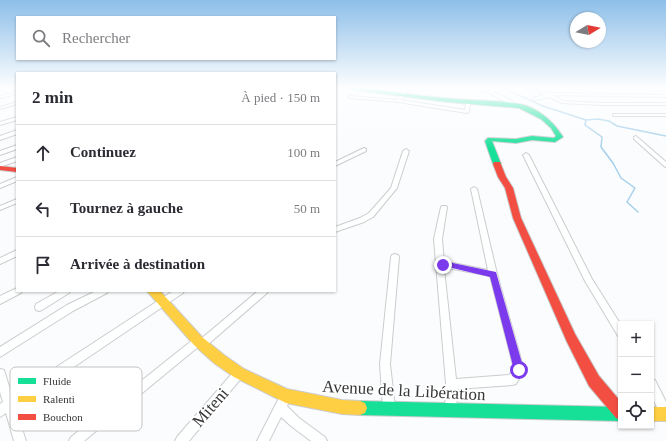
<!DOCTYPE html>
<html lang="fr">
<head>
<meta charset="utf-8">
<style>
  :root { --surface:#fff; --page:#f2f2f3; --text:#2b2b33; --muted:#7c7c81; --line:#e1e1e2 }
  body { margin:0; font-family:"Times New Roman",serif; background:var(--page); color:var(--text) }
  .controls { position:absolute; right:12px; bottom:12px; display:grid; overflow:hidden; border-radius:0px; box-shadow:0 1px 3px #0004 }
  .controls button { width:36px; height:36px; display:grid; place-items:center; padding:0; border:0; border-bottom:1px solid var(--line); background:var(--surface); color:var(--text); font:20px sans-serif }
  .compass { position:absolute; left:570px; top:12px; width:36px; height:36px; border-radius:50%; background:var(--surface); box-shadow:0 1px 3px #0004; rotate:80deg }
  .stop { position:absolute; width:12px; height:12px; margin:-9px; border:3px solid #7c3aed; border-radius:50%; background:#fff }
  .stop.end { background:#7c3aed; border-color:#fff; box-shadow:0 1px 4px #0008 }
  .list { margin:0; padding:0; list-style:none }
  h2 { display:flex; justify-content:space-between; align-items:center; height:52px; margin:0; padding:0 16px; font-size:17px }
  h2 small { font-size:13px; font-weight:400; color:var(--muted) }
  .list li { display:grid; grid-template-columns:26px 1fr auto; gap:12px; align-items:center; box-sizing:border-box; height:56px; padding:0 16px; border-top:1px solid var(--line) }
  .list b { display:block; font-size:15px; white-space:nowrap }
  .list em { font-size:13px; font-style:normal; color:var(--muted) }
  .icon { flex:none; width:22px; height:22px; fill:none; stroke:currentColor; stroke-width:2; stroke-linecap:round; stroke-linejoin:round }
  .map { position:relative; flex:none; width:666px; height:441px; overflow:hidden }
  .search { position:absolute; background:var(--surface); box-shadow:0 1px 3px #0004; left:16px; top:16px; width:320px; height:44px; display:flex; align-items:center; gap:10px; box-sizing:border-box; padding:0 14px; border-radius:0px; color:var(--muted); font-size:15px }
  .panel { position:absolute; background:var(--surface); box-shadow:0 1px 3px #0004; left:16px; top:72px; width:320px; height:220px; border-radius:0px }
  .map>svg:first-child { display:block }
</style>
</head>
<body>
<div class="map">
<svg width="666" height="441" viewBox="0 0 666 441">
  <rect width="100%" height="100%" fill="#fbfcfe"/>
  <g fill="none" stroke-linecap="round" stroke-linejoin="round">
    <path stroke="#a5cfea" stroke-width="1.5" d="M503,88l40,18 43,14 12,-1 11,2 8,5 49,10
      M586,120l-1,5 17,12 -1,10 12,16 8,15 14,10 -8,14 11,10"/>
    <defs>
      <path id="street" d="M405,88h4l-8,12 64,10 1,-8 2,-1 2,1 -1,10 -2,1 -69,-11 -48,-4 -2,-1 2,-1 47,4z
        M474,88c13,-1 35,10 45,18l-4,1 -26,-14z
        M527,88c9,-1 18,7 26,5l113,2v2l-113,-2 10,6 39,2h64v2h-64l-40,-2 -13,-6 -14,3 -2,-1v-1l12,-3z
        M17,92v2l-17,4v-2z
        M17,102v2l-17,5v-2z
        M613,114h53v2h-53z
        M17,117v3l-17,5v-3z
        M17,130v4l-17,6v-4z
        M636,136l30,26v5l-2,-1 -30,-27v-2z
        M17,145v4l-17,6v-4z
        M364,148l2,1v2l-31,15v-4z
        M406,149l3,2 -12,37 -24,29 -9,5 -29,10v-5l25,-9 9,-5 22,-25 12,-37z
        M526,153l3,2 63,124 29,46v12l-3,-1 -33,-55 -62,-126z
        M17,157v4l-17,6v-4z
        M17,177v4l-17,7v-4z
        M474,187l3,2 20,85 27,96 -8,14 -4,1 -56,4 1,21 -2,4 -4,2 -4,-2 -2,-4 1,-26 -12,-145 7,-32 1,-1h4l1,1 -5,32 2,24 4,-1 40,8 -17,-81zM448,268l42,8 24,93 -5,6 -53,4 -12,-110z
        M17,199v4l-17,7v-4z
        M17,250v6l-17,8v-6z
        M395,254l3,1 1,2 -9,107 5,44 -2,4 -4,2 -4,-2 -2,-4 -3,-44 11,-107 1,-2z
        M17,288v3h5l-1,2 -21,11v-8z
        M59,291h11l-1,2 -27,17 -3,1 -3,-1 -1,-3 1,-3z
        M96,291h12l-1,2 -34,18 -73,46v-10l67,-42z
        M173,291h11l-1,2 -168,114 11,34h-12l-8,-28 -6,4v-13l3,-2 -3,-10v-23l4,1 8,26z
        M258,291h10l-1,2 -62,54 -3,1 -4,-1 -114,94h-15l2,-4 124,-99 3,-1 4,1z
        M239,368l4,2 1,3 -1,3 -54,65h-14l2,-4 58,-67z
        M651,379l4,1 11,22v17l-4,-2 -11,-22z
        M286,391l4,1 1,4 -4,10 12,12 26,19 2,4h-16l-20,-15 -10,-9 -12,24h-12l25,-49z"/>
      <path id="fast" d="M350,88h13c32,4 63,9 94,11 19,2 53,1 70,7 16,6 27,17 36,31l-8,5 -23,-2 -16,3 -24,-2 9,23 -4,2 -4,-2 -8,-23 3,-3 28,1 16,-3 22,2 2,-2 -5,-8 -10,-9 -22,-11 -72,-6 -94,-12z
        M360,401l261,6v14l-261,-6 -5,-2 -2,-5 2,-5z"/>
      <path id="slow" d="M147,291h13l42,46 22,18 20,14 43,20 55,11 18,1 5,2 2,5 -2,5 -5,2 -18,-1 -56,-11 -52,-26 -20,-14 -20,-18z
        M651,407h15v14h-15z"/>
      <path id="jam" d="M494,162h6l6,15 7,11 8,30 54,116 24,42 22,26v18l-5,-2 -27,-32 -22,-44 -54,-124 -8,-30 -7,-11 -5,-13z
        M0,166l17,2v4l-17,-2z"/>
    </defs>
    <use href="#street" stroke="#cbccce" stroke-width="2"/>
    <use href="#fast" stroke="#cbccce" stroke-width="2"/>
    <use href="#slow" stroke="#cbccce" stroke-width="2"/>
    <use href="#jam" stroke="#cbccce" stroke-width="2"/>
    <use href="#street" fill="#feffff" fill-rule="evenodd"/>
    <use href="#fast" fill="#16e098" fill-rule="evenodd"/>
    <use href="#slow" fill="#ffcf43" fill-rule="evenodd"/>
    <use href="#jam" fill="#f24e42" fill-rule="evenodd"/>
  </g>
  <linearGradient id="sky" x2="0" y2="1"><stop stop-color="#8dbfe9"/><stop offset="0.59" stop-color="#fdfeff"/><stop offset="1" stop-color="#fdfeff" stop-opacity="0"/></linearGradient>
  <rect width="666" height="149" fill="url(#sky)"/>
  <path fill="#7c3aed" d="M448,262l48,10 28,98 -2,3 -3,1 -3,-1 -2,-3 -24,-93 -42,-10 -5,1 -4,-3 1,-2z"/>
  <g text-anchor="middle" stroke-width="4" stroke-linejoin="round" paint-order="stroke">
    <g font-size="17" fill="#353637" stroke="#fff">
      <text transform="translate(404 390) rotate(3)" y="6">Avenue de la Libération</text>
      <text transform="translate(210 407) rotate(-49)" y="6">Miteni</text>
    </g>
  </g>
  <rect x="10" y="367" width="132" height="64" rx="6" fill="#fff" stroke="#c2c3c3" stroke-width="1"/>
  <rect x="18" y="378" width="18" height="6" fill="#16e098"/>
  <rect x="18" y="396" width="18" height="6" fill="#ffcf43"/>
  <rect x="18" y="414" width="18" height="6" fill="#f24e42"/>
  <g font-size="11" fill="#353637">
    <text x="43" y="385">Fluide</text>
    <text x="43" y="403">Ralenti</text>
    <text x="43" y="421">Bouchon</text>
  </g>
</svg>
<div class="controls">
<button>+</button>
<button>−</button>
<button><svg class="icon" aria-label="locate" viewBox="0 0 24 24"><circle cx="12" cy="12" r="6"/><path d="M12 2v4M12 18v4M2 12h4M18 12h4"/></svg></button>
</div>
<svg class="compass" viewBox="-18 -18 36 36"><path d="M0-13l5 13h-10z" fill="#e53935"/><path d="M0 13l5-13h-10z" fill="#7c7c81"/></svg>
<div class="stop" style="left:519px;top:370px"></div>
<div class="stop end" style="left:443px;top:265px"></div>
<div class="search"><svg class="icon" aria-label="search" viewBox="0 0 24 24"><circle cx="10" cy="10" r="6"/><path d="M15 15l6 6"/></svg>Rechercher</div>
<section class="panel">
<h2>2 min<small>À pied · 150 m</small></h2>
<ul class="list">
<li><svg class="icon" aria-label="ahead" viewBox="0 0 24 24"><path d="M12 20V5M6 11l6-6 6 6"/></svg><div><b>Continuez</b></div><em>100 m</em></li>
<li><svg class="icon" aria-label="left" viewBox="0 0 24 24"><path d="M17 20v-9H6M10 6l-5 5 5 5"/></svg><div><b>Tournez à gauche</b></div><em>50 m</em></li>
<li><svg class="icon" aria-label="arrive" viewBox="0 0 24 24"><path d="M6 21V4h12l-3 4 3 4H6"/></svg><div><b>Arrivée à destination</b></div></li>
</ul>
</section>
</div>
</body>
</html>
